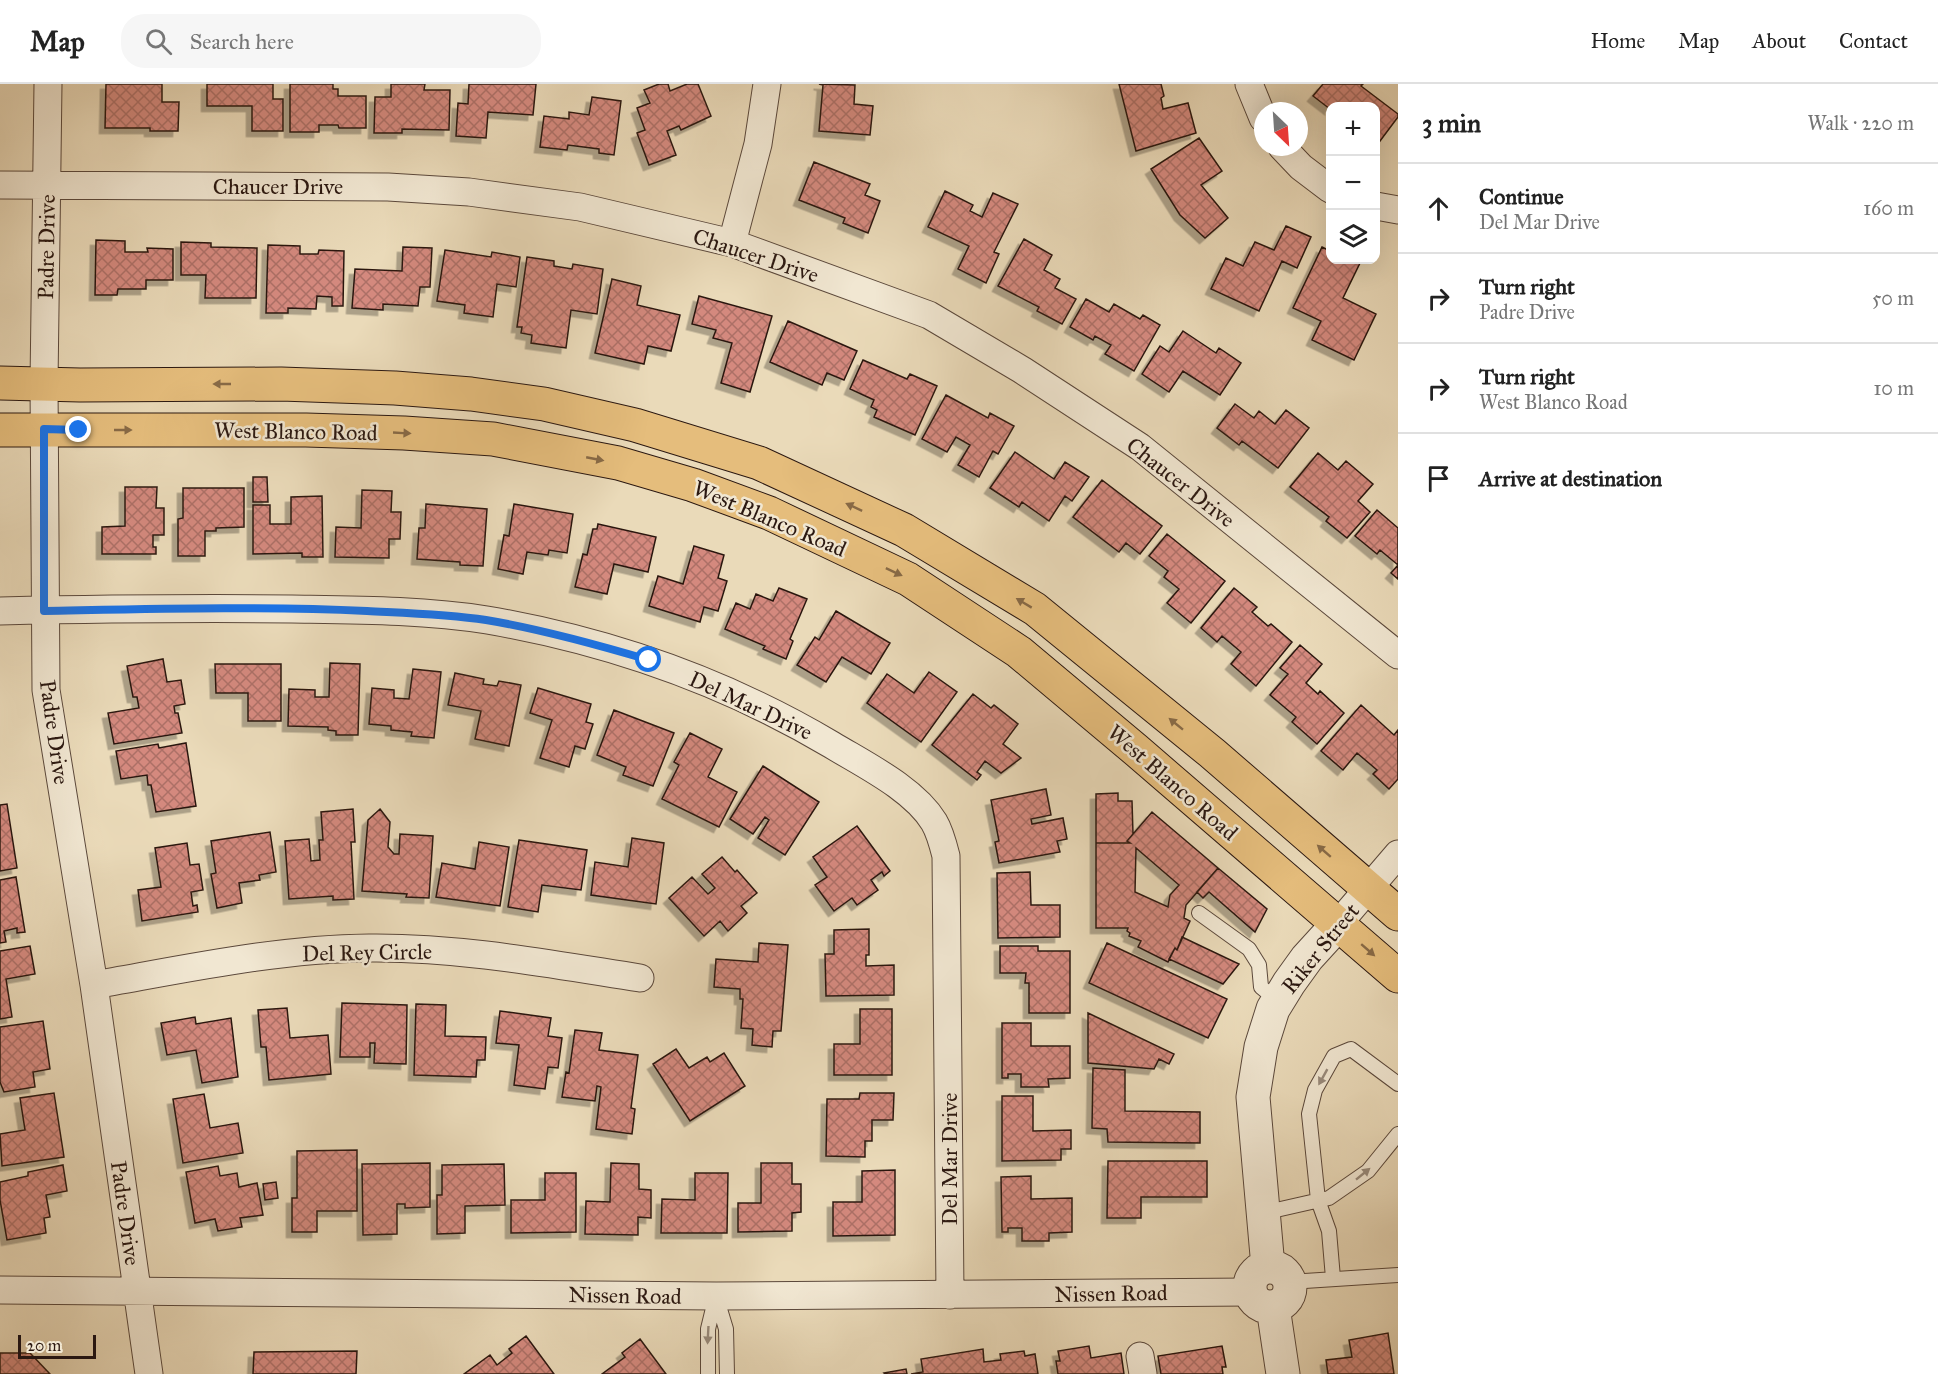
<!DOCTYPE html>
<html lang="en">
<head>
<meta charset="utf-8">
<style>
  :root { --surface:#fff; --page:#f6f6f6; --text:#222; --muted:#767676; --line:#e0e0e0 }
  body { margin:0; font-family:"IM FELL Great Primer",serif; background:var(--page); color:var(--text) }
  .controls { position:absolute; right:18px; top:18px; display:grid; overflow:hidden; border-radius:12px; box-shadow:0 6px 24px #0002 }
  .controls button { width:54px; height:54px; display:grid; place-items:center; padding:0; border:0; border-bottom:2px solid var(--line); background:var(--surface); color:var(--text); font:30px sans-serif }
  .compass { position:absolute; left:1254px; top:18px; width:54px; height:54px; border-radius:50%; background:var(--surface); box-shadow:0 6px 24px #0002; rotate:155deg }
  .scale { position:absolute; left:18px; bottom:15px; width:78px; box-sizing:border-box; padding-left:6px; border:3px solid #2b1811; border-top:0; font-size:16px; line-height:21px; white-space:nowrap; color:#2b1811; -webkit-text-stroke:4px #f1e7d2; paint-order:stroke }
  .stop { position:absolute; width:18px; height:18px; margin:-14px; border:4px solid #1a73e8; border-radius:50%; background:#fff }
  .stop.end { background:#1a73e8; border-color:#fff; box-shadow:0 2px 6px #0008 }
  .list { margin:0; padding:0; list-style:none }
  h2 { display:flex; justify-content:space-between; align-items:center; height:78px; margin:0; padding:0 24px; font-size:26px }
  h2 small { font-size:20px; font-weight:400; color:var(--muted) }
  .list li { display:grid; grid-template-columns:39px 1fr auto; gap:18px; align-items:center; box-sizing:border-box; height:90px; padding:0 24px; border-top:2px solid var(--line) }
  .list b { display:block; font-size:22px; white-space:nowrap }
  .list p { margin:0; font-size:20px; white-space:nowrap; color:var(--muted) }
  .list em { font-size:20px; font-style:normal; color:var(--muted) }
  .icon { flex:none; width:33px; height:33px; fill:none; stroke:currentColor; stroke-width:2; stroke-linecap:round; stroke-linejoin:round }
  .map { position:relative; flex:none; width:1398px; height:1290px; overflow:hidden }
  header { display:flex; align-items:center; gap:36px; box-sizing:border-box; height:84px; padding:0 30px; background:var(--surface); border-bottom:2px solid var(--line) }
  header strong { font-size:28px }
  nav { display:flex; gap:33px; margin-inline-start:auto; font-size:21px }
  .search { width:420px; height:54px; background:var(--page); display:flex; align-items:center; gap:15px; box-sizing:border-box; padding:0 21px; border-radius:24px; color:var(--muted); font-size:22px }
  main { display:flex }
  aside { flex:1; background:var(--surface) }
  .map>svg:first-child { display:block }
</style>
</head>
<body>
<header>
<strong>Map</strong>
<div class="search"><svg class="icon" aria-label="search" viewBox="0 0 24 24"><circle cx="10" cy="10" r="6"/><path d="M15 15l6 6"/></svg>Search here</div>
<nav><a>Home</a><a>Map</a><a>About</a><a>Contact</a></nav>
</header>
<main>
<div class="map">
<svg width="1398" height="1290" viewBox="0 0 1398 1290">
  <defs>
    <pattern id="building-cross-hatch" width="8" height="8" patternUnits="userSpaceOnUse" patternTransform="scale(1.5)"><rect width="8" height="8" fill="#d4897e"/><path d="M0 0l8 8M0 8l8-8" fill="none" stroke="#ac6f66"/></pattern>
    <filter id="shadow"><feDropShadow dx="-5.5" dy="5.5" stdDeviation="0" flood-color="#0004"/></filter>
  </defs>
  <rect width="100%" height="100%" fill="#eadab9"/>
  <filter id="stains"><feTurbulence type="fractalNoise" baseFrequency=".00333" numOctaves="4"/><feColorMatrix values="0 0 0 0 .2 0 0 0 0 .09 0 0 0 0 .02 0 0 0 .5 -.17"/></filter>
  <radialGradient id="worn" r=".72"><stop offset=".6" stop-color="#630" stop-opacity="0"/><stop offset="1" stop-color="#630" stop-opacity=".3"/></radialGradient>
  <path fill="url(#building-cross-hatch)" stroke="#2b1811" stroke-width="1.5" fill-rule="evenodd" filter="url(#shadow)" d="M106,0h56v18h17l-1,29h-28v-3h-45z
    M207,0h66v15h10v32h-31v-25h-45z
    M290,0h43v5h5v7h28v32h-27l-1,-3h-19v7h-29z
    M391,0h34l-1,6h26l-1,40 -47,-1v4h-28l1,-36h16z
    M469,0h67l-3,31 -45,-3 -2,26 -30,-2 2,-33 10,1z
    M659,0h9l2,7 17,-7h11l13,32 -30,14 -2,-4 -12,5 9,24 -27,10 -12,-32 8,-3 -8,-22 13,-5 -6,-13z
    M819,0l36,1 -1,19 19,2 -3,29 -51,-4 4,-46z
    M1119,0h42l3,12 -3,2 2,11 25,-6 8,30 -60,18z
    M1323,0h40l-2,2 37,28v3l-21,28 -1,-2v-37h-46v3l-17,-13z
    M592,13l29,4 -7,54 -15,-2v-4l-31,-4 -1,5 -27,-3 4,-31 25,3v-7l20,3z
    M1199,54l23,33 -21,14 27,33 -23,20 -25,-23 -29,-46z
    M814,78l56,22 -5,11 15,6 -12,32 -25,-10 2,-5 -46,-18z
    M945,107l28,14 -3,6 12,6 11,-24 25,11 -24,48 5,2 -13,29 -28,-14 11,-23 -41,-19z
    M1286,142l25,11 -14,31 -15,-7 -23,50 -48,-22 15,-31 17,8 12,-24 19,8z
    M1024,155l28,16 -8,15 16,9 -5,9 21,11 -14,25 -25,-13 2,-4 -41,-21z
    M96,156l29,1v11h23l-1,-4 26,1v31h-27v9h-28l-1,6h-22z
    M181,158l30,1v4l46,1 -1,50h-51l1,-23h-25z
    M268,161l32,1v8h18l1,-4 25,1 -1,55h-11v-9l-15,-1 -1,13 -28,-1v5h-22z
    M403,163l29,1 -2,39h-10l-2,19 -35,-2v6l-31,-2 3,-39 47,2z
    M1322,163l8,4v9h27l4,1 -18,37 33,16 -22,46 -42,-20 9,-19 -28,-13z
    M445,166l46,7 1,-5 28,5 -4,30 -19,-3 -4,33 -29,-4 1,-8 -28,-4z
    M527,173l27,4v5l18,3 1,-5 30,5 -6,45 -26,-4 -5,38 -35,-5 1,-8 -11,-2 1,-6h-5z
    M612,195l29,7 -4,19 43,10 -9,36 -23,-5 -4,18 -49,-11z
    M699,212l73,20 -22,76 -29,-9 11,-40 -19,-5 3,-8 -24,-6z
    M1086,215l23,13 5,-8 26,15 3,-4 17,10 -26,46 -29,-17 6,-9 -16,-9 -2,4 -23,-13z
    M788,237l69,30 -13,29 -17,-7 -5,12 -52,-23z
    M1183,247l33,22 3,-5 22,15 -21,32 -37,-24 -14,21 -27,-18 18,-28 9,6z
    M863,276l44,19 3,-5 27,12 -22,49 -41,-18 3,-7 -6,-3 3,-7 -24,-11z
    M946,311l42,23 2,-5 24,13 -16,28 -5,-3 -14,26 -21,-12 12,-20 -14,-8 -9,15 -25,-13z
    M1235,320l19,14 5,-7 16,13 11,-14 23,18 -31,40 -36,-27 -3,4 -22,-17z
    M1015,368l39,27 11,-17 24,15 -17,24 -7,-5 -16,25 -27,-19 -3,5 -29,-19z
    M1318,369l20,17 8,-9 27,23 -15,17 12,11 -23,26 -21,-17 3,-4 -39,-30z
    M253,393h14l1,25h-15z
    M1102,396l60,46 -22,28 -14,-11 -7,9 -46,-35z
    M125,403h32l-1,21h8v27h-11v12h3v7h-54v-27l23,-1z
    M183,404h61v39l-28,1v3h-11v25h-27v-37l5,-1z
    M362,406l30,1 -1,21h10l-1,27h-11v19l-54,-1 1,-30 25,1z
    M322,412l1,61h-21v-4l-49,1v-49h17v19h21v-27z
    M426,420l61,5 -4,57 -23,-1v-3l-43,-3 2,-31h6z
    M514,420l59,10 -6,39 -18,-3 -1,5 -21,-3 -4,22 -25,-5 6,-34 5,1z
    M1377,426l21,18v51l-7,-6 7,-8 -18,-15 -3,4 -22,-18z
    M598,440l58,13 -8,35 -34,-8 -7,30 -32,-7 8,-33 4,1 6,-26h4z
    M1167,450l58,47 -34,42 -24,-20 12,-14 -15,-12 4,-6 -19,-15z
    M694,462l30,9 -6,23 9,3 -9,30 -14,-4 -4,15 -51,-16 9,-30 25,8z
    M779,504l28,11 -17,40 3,2 -7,18 -23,-10 2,-3 -40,-17 11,-26 14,6 6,-15 17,7z
    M1234,504l23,19 -5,5 16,14 3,-2 21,18 -36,44 -25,-22 10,-12 -19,-16 -5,6 -16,-14z
    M836,527l54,32 -19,31 -29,-17 -16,25 -29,-17 18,-28 4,3z
    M1300,561l22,19 -16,19 12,11 2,-3 24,22 -27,31 -25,-22 4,-5 -26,-22 18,-21 -8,-6z
    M163,575l4,23 14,-2 4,24 -11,2 1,7h3l4,20 -68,11 -6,-31 31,-5 -2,-11h-4l-6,-31z
    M330,579l30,1 -2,71h-22v-4l-8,-1v-3l-40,-1 1,-37 26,1v7h14z
    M215,580h66v57h-33v-28h-32z
    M413,585l28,3 -7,66 -23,-2 1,-4 -21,-2v-4l-22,-2 3,-36 22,2v8l15,1z
    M929,588l28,20 -36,50 -54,-39 20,-29 27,19z
    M455,589l29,6 -1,5 14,2 2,-5 22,4 -12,61 -34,-7 6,-28 -33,-6z
    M538,604l53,16 -5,18 7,2 -8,25 -10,-3 -6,21 -29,-9 12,-38 -22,-7z
    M973,610l18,14 3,-3 24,19 -15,20 18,14 -20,15 -16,-12 -8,11 4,3 -4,5 -45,-35z
    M1361,621l33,30 4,-5v49l-9,10 -16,-15 4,-4 -20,-17 -14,17 -22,-19z
    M614,626l60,23 -21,53 -30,-11 3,-8 -29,-12z
    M690,649l32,16 -14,28 29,15 -18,35 -57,-28 17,-34 -5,-3z
    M186,659l10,63 -40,6 -5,-27h-3l-1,-10 -26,4 -5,-28 42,-7 1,4z
    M763,682l56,36 -34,53 -27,-17 11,-18 -4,-3 -12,17 -23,-15z
    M1046,705l5,26 -20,4 1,5 31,-6 4,21 -10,2 3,11 -61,11 -4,-21 4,-1 -8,-41z
    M1118,709v8h14l1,33 -6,7 3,2h-34v-49z
    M7,720l10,64 -17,3v-66z
    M353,725l2,33h-4l3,57 -21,1v-4l-44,3 -4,-58 24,-2 2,22 9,-1 -1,-20h4l-2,-28z
    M380,725l10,13 -2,25 6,7h5l1,-20 33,2 -4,62 -23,-1 1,-3 -45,-3 6,-71z
    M1152,728l66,56 -32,37 -2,13 6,3 -13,29 -2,-2 -7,14 -30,-15 3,-6 -12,-5 1,-3 -3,-2 1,-3h-32v-85h34l-3,-2zM1136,764l43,37 -9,10 -2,12 -33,-15z
    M857,742l33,45 -6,5 -2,-4 -11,8 7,10 -21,15 -5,-7 -18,13 -19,-26 12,-8 -14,-20z
    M270,748l6,40 -17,3 1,5 -21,3 3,20 -25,5 -6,-34 5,-1 -5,-32z
    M632,754l32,5 -8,61 -65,-9 4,-33 33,5z
    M519,756l68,10 -6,40 -39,-5 -4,27 -30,-5z
    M479,758l30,5 -9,59 -64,-9 6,-34 33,6z
    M187,759l3,22 9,-1 4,26 -12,2 2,14 4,-1 1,7 -56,9 -4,-31 23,-3 -6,-39z
    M722,773l13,15 2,-2 20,23 -16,13 6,7 -19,18 -8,-10 -16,15 -35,-38 23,-21 16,17 7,-6 -13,-14z
    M1218,784l49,41 -12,23 -46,-40 -6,6 -6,-6z
    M1030,788l1,33h29v32l-62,1 -1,-65z
    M16,793l9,55 -8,1v-5l-13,3 2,11 -6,1v-63z
    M869,845v26h-3v11l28,-1v30l-68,1 -1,-42h9v-24z
    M1182,853l57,27 -16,20 -54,-25 6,-11 2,2z
    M759,859l29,2 -7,86h-8l-1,16 -20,-2 1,-16 -12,-1 2,-29h-3v-10l-26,-2 2,-28 42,3z
    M1107,859l120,56 -19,39 -119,-55z
    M30,862l5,28 -29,5 6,38 -12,2v-68z
    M1000,862h38v5h32v62h-41v-30h-4l1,-10h-26z
    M342,919l65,2 -1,59 -32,-1 1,-20h-5v14h-30z
    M416,920l30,1 -1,31 41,1 -1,23h-8l-1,17 -62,-2z
    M287,924l3,30 38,-3 3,39 -62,6 -3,-33h-5l-3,-37z
    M860,925h32v66h-58v-31h26z
    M500,927l51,7 -3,18 14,2 -4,30 -10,-1 -3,22 -31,-4 5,-40 -23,-2z
    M1088,929l86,41 -5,10 -10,-5 -5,10 -66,-6z
    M195,933l1,7 35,-6 7,59 -36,6 -6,-33 -29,5 -6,-32z
    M43,937l7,48 -17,3 2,15 -31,5 -4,-10v-55z
    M1002,939h29v23h39v32l-22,1 1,8h-28v-13h-13v4h-6z
    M575,946l27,3 -3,17 39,5 -7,53 4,1 -3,25 -36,-5 5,-42 -4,-1 -2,15 -33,-4 4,-25 3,1z
    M676,965l13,19 18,-11 3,5 14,-9 21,33 -55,35 -37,-57z
    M1093,984l32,2v41l75,1v31l-92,-1 -1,-13 -15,-1z
    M54,1009l10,64 -62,9 -2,-32 25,-4 -5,-32z
    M860,1009h34l-1,27h-21v21h-7v16l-39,-1 1,-57h32z
    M204,1010l6,34 28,-5 5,30 -60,10 -10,-64z
    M1002,1012h31v35l38,-1v19h-10v11l-59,1z
    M357,1066v61h-40v21h-25v-34h5v-47z
    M1108,1077h99v36h-66v21h-34z
    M430,1079v44l-25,1v-4h-8v30l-34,1 -1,-71z
    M611,1079l28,1v25l12,1v28l-13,-1v18l-53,-1 1,-33 24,1z
    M761,1079h31v21h9v28l-9,1v18l-54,1v-29h23z
    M504,1080l1,41 -40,1v27l-28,1v-39h5v-30z
    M63,1081l4,26 -21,4 4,22 -6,1 2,15 -39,7 -7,-40v-18l28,-6v-4z
    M218,1082l2,10 17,-3 2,14 18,-4 6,32 -23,3 2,9 -24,4 -3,-12 -20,4 -9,-51z
    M895,1086v65l-62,1v-34h29v-31z
    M545,1089h31v59l-65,1v-33h34z
    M695,1089h33l-1,60h-66l1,-34 33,1z
    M1031,1092v23l41,-1v34l-23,1v8h-27v-13h-14v4h-6l-1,-55z
    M276,1098l2,16 -13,2 -2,-16z
    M1388,1249l6,41h-66l-2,-14 26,-3 -3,-17z
    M526,1252l28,38h-90l26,-19 7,10 15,-12 -3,-4z
    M640,1255l26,35h-64l23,-17 -3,-4z
    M1089,1262l2,12 30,-5 3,21h-66l-2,-13h4l-2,-10z
    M1222,1262l4,21h-4l1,7h-62l-3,-18z
    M983,1265l1,13 17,-2 -1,-6 24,-3 1,5 10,-2 3,20h-127l12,-2 -2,-13z
    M357,1267l-1,23h-103l1,-22z
    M0,1269h30l20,21h-50z
    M906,1285l1,5h-22l-1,-1z"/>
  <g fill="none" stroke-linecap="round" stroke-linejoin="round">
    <defs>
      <path id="service" d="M1199,829l50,36 10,16 2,22 17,14
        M1263,1129l66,-15 39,-27 30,-37
        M1333,1194l-4,-47 -11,-31 -9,-86 6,-24 19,-34 17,-7 47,35
        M1289,1198l109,-7
        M716,1212l10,33 1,45
        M708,1290v-45l8,-33"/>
      <path id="minor" d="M48,0l-4,299 2,307 48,295 55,389
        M1249,0l14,34
        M1282,63l19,20 29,22
        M0,101l388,2 81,5 111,15 152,36 197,72 93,55 118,77 258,208
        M1376,122l22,4
        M732,159l26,-99 9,-60
        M0,527c97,-2 195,-3 292,-2 65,1 132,1 195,11 122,21 239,62 345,125 33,20 82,44 102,77 6,10 9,22 12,34l4,439
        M1338,840l60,-70
        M94,901c91,-16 182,-36 275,-37 91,-1 181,16 271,30
        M0,1206l716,6 534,-4
        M1140,1272l3,18"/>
      <path id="tertiary" d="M1268,1183l-15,-170 8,-50 12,-38 16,-26 18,-25 31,-34
        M1250 1203a20 20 0 1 1 40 0a20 20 0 1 1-40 0Z
        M1273,1223l10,67"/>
      <path id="primary" d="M0,299l80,2 201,-1 114,4 76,6 73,10 91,21 124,38 145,67 131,79 177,144 186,161
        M0,346h306l98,3 89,6 125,24 75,22 76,28 139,66 111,73 117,98 262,226"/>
    </defs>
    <use href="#service" stroke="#5b483b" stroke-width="16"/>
    <use href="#minor" stroke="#5b483b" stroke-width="29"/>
    <use href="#tertiary" stroke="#5b483b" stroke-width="35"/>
    <use href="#primary" stroke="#2b1811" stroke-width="35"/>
    <use href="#service" stroke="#f1e7d2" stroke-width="14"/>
    <use href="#minor" stroke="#f1e7d2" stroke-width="27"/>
    <use href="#tertiary" stroke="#f1e7d2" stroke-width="33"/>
    <use href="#primary" stroke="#e5bd7c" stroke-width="33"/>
  </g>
  <defs><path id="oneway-solid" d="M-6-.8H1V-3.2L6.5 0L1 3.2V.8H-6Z" transform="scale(1.5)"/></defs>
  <g fill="#886a46">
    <use href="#oneway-solid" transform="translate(222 300) rotate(180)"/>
    <use href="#oneway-solid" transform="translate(123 346)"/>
    <use href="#oneway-solid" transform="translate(402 349) rotate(3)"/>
    <use href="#oneway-solid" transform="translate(595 375) rotate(11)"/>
    <use href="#oneway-solid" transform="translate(854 423) rotate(-155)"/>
    <use href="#oneway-solid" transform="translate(894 488) rotate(25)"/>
    <use href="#oneway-solid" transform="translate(1024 519) rotate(-149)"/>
    <use href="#oneway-solid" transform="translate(1176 640) rotate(-141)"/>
    <use href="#oneway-solid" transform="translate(1324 767) rotate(-139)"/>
    <use href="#oneway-solid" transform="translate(1368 866) rotate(41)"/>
  </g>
  <g fill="#988a7b">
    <use href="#oneway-solid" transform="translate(1323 993) rotate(119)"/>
    <use href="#oneway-solid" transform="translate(1363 1090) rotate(-39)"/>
    <use href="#oneway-solid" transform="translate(708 1251) rotate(93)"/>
  </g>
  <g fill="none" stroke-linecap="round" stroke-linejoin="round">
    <path stroke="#1a73e8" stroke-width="8" d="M79,346l-35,-1v182c108,-2 216,-5 323,0 40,2 80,3 119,9 55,9 109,24 163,40"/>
  </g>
  <g text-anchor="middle" stroke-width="5" stroke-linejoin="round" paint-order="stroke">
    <g font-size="22" fill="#2b1811" stroke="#f1e7d2">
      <text x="278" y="110">Chaucer Drive</text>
      <text transform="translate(46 163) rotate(-89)" y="8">Padre Drive</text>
      <text transform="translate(756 171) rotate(18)" y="8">Chaucer Drive</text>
      <text transform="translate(296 347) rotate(1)" y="8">West Blanco Road</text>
      <text transform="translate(1181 398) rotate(38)" y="8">Chaucer Drive</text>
      <text transform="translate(770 434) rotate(23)" y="8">West Blanco Road</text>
      <text transform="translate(751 621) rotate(25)" y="8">Del Mar Drive</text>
      <text transform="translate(55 648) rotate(82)" y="8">Padre Drive</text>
      <text transform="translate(1173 698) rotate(41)" y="8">West Blanco Road</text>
      <text transform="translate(1320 864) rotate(-51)" y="8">Riker Street</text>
      <text transform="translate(367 868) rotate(-1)" y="8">Del Rey Circle</text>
      <text transform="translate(949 1075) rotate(-90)" y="8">Del Mar Drive</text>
      <text transform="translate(126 1129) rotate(82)" y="8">Padre Drive</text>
      <text transform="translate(1111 1209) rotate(-1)" y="8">Nissen Road</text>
      <text transform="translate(625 1211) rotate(1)" y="8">Nissen Road</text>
    </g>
  </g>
  <rect width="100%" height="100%" filter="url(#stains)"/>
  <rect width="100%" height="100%" fill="url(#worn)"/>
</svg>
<div class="controls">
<button>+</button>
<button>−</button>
<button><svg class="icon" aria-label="layers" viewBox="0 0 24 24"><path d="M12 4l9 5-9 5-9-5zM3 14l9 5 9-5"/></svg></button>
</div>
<svg class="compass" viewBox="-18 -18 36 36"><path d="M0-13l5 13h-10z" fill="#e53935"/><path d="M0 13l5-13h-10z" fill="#767676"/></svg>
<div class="scale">20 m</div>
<div class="stop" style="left:649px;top:576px"></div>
<div class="stop end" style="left:79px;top:346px"></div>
</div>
<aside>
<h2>3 min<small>Walk · 220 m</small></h2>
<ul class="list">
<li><svg class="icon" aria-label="ahead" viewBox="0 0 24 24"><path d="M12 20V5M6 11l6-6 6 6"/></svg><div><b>Continue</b><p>Del Mar Drive</p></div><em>160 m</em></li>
<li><svg class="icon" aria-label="right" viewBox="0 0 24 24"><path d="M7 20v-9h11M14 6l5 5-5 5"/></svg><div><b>Turn right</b><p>Padre Drive</p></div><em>50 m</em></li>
<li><svg class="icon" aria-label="right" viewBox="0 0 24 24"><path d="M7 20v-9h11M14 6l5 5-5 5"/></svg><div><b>Turn right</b><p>West Blanco Road</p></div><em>10 m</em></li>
<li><svg class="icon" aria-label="arrive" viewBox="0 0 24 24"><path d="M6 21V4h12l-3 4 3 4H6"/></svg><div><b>Arrive at destination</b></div></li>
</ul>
</aside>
</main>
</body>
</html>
